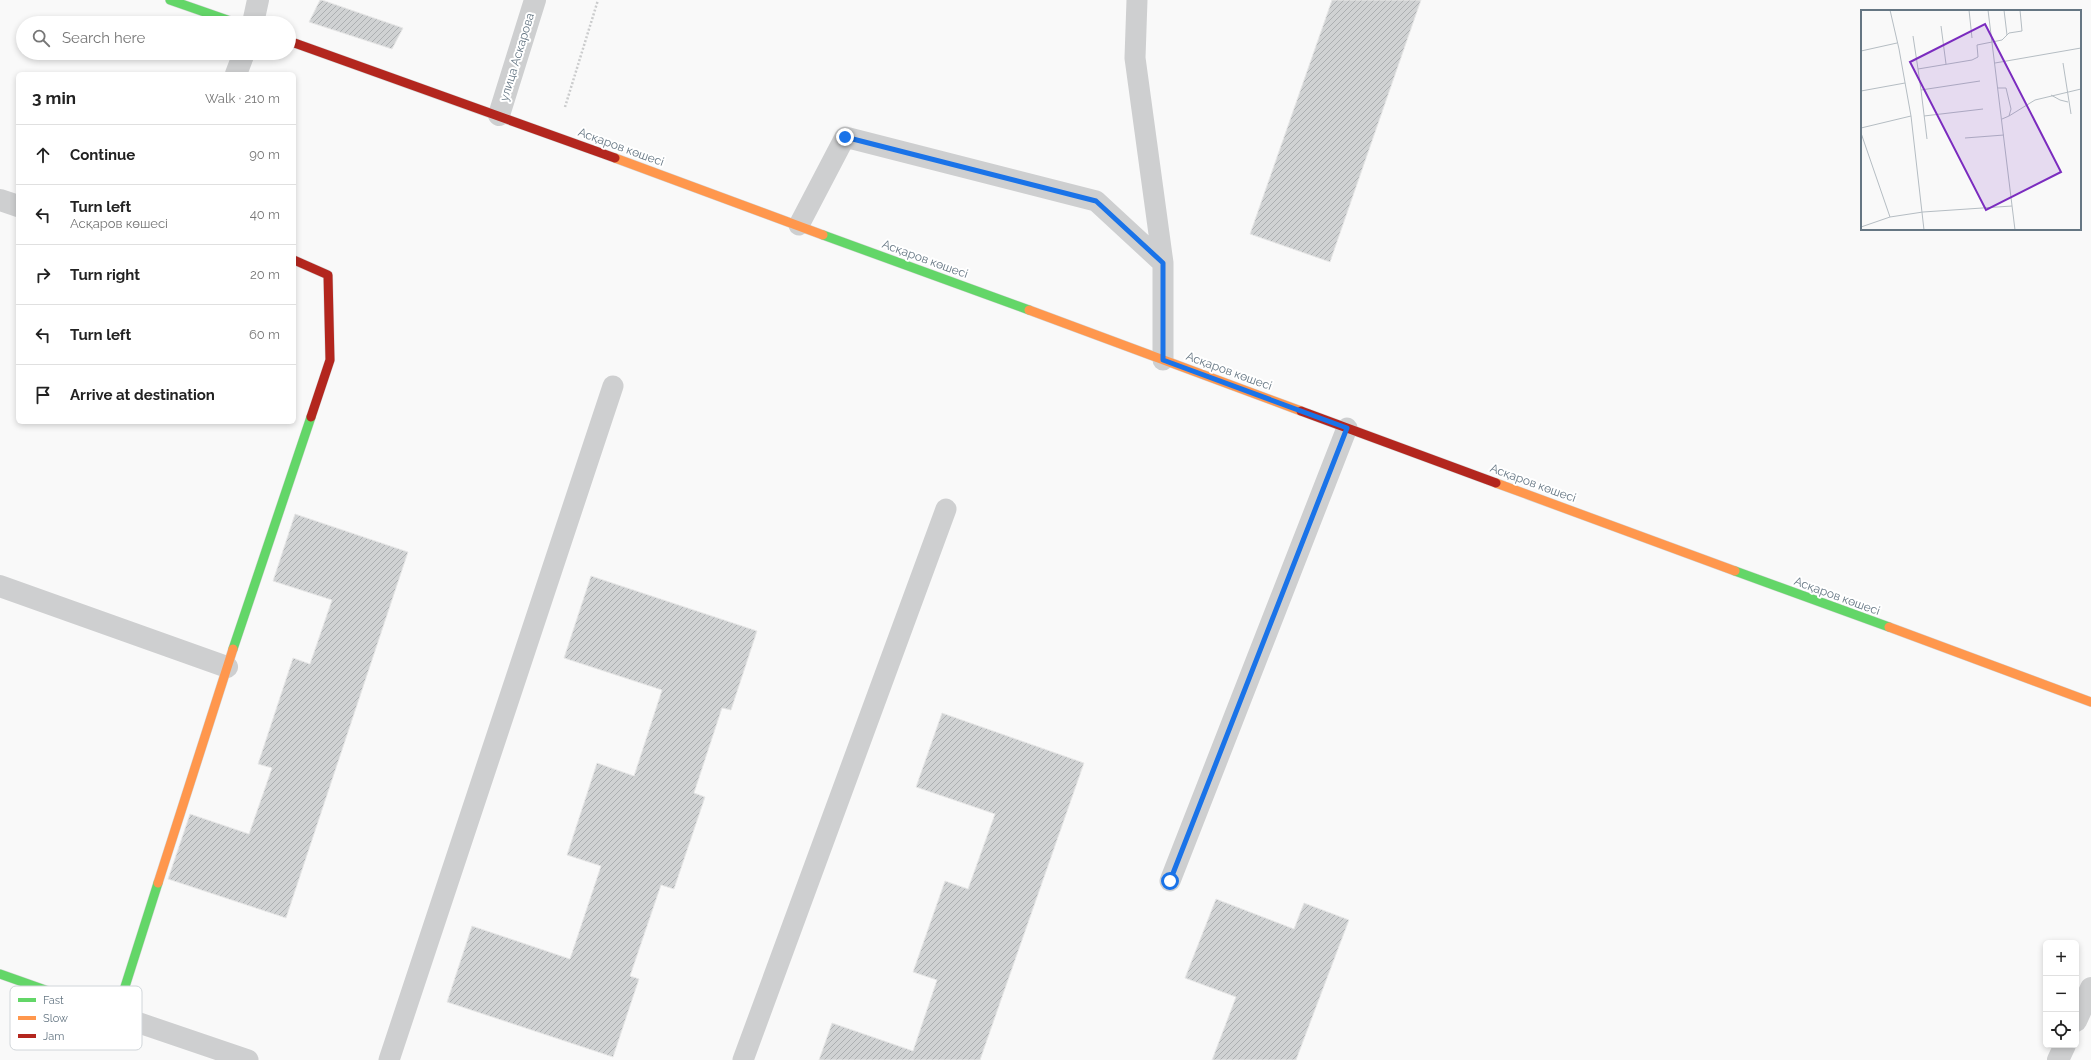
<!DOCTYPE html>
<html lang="en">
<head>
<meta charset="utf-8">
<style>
  :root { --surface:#fff; --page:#f6f6f6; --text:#222; --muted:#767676; --line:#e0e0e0 }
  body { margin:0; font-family:Raleway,sans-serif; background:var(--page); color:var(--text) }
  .controls { position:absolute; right:12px; bottom:12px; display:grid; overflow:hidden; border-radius:6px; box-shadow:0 2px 6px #0003 }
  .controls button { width:36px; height:36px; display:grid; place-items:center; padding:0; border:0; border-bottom:1px solid var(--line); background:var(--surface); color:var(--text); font:20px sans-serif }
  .stop { position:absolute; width:12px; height:12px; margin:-9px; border:3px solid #1a73e8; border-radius:50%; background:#fff }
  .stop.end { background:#1a73e8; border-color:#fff; box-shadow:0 1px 4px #0008 }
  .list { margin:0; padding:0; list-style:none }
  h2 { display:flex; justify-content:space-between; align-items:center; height:52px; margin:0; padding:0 16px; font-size:17px }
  h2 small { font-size:13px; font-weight:400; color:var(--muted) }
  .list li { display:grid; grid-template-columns:26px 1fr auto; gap:12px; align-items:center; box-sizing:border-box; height:60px; padding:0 16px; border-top:1px solid var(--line) }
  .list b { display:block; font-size:15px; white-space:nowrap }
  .list p { margin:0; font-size:13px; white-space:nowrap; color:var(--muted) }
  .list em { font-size:13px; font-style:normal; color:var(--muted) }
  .icon { flex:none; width:22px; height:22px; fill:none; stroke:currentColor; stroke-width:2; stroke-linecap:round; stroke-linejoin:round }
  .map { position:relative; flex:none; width:2091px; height:1060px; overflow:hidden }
  .search { position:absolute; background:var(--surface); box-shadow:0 2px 6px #0003; left:16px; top:16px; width:280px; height:44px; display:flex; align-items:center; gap:10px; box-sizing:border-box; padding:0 14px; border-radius:22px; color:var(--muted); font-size:15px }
  .panel { position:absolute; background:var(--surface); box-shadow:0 2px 6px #0003; left:16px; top:72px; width:280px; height:352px; border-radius:6px }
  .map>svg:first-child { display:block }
</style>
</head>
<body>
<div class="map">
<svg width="2091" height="1060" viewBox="0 0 2091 1060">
  <defs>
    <pattern id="building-hatch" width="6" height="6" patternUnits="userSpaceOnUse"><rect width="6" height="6" fill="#d0d2d3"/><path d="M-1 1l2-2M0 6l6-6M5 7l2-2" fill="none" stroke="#acafb1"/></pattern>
  </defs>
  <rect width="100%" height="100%" fill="#f9f9f9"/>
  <path fill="url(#building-hatch)" stroke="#e8e8e8" d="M320,0h2l81,28 -11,21 -83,-27z
    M1332,0h89l-91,262 -80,-28z
    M295,514l113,38 -122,366 -118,-39 22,-65 59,20 23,-66 -14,-4 35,-106 17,6 22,-64 -59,-19z
    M591,576l166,55 -26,79 -9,-2 -28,85 11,4 -31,92 -13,-4 -31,91 9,3 -26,78 -166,-55 25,-76 98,33 31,-93 -34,-11 30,-92 37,13 28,-86 -98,-32z
    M942,713l142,50 -104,297h-161l13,-37 81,28 24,-71 -24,-8 32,-91 23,8 27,-75 -79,-27z
    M1216,899l78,30 10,-26 45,17 -53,140h-84l24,-63 -51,-19z"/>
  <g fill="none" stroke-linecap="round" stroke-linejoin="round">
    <defs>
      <path id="fast" d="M170,0l66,23
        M823,235l206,75
        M1735,571l154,56
        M233,649l78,-232
        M0,974l116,41 42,-132"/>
      <path id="slow" d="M615,158l208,77
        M1029,310l272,101
        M1496,483l239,88
        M1889,627l202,75
        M158,883l75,-234"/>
      <path id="jam" d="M289,41l326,117
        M294,260l34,15 2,85 -19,57
        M1301,411l195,72"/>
    </defs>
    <use href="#fast" stroke="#d5d6d7" stroke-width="10"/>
    <use href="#slow" stroke="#d5d6d7" stroke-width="10"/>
    <use href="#jam" stroke="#d5d6d7" stroke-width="10"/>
    <path stroke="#cbcccd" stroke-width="2.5" stroke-dasharray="2 2" stroke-linecap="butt" d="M565,107l33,-107"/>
    <path stroke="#cecfd0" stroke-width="21" d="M1137,0l-2,58 28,205
      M799,225l46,-88 251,64 67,62v97
      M1170,881l177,-453
      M116,1015l132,45
      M389,1060l224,-674
      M743,1060l203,-551"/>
    <path stroke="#cecfd0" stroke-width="22" d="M253,23l5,-23
      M236,74l8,-21
      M499,115l36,-115
      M0,200l18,6
      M0,586l227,81
      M2076,1021l15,-33
      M2058,1060l7,-15"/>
    <use href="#fast" stroke="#63d668" stroke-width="9"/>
    <use href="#slow" stroke="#ff974d" stroke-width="9"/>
    <use href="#jam" stroke="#b3261e" stroke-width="9"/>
  </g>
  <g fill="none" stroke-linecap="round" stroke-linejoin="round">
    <path stroke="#1a73e8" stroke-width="5" d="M845,137l251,64 67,62v97l184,68 -177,453"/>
  </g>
  <g text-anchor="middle" stroke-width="4" stroke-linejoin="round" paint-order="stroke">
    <g font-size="12" fill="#657683" stroke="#fff">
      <text transform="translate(517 57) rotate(-73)" y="4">улица Аскарова</text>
      <text transform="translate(621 147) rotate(20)" y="4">Асқаров көшесі</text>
      <text transform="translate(925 259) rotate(20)" y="4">Асқаров көшесі</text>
      <text transform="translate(1229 371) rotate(20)" y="4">Асқаров көшесі</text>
      <text transform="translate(1533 483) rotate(20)" y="4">Асқаров көшесі</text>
      <text transform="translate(1837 596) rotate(20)" y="4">Асқаров көшесі</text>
    </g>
  </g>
  <g transform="translate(1861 10)">
    <rect width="220" height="220" fill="#f9f9f9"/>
    <path fill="none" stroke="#b5bdc3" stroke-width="1" d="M29,0l9,39 12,67 13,114M108,0l3,28M127,0l27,220M143,0l3,25M80,16l5,38M52,26l5,33 54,-9 6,-3 -1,-12 25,-5 7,-7 13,-2 -2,-21M0,41l36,-8M134,53l86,-15M202,53l8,51M57,59l3,21 59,-9M137,78h8l5,21 -2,7 -7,3M60,80l6,49M0,81l44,-8M190,85l9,5 8,2M63,106l59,-7M148,106l26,-16 46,-11M0,118l50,-12M0,123l29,84M104,128l39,-3M0,217l29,-10 33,-5 89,-6"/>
    <path fill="#7b2cbf" fill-opacity="0.15" stroke="#7b2cbf" stroke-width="2" d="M124,14l76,148 -75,38 -76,-148z"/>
    <rect width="220" height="220" fill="none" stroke="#657683" stroke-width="2"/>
  </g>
  <rect x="10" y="986" width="132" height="64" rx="6" fill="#fff" stroke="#d1d6da" stroke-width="1"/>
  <rect x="18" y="998" width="18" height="4" fill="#63d668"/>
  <rect x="18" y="1016" width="18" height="4" fill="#ff974d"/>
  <rect x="18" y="1034" width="18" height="4" fill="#b3261e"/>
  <g font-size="11" fill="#657683">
    <text x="43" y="1004">Fast</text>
    <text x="43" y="1022">Slow</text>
    <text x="43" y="1040">Jam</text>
  </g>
</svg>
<div class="controls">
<button>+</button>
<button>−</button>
<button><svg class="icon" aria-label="locate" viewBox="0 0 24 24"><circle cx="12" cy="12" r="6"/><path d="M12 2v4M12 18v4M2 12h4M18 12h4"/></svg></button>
</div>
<div class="stop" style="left:1170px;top:881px"></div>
<div class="stop end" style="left:845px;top:137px"></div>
<div class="search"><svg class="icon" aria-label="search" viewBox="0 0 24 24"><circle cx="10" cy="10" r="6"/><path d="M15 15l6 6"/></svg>Search here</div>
<section class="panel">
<h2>3 min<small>Walk · 210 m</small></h2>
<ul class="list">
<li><svg class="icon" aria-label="ahead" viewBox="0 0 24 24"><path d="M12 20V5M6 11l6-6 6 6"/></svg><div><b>Continue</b></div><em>90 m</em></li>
<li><svg class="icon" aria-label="left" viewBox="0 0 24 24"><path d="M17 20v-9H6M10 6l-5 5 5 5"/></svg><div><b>Turn left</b><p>Асқаров көшесі</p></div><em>40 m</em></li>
<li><svg class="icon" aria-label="right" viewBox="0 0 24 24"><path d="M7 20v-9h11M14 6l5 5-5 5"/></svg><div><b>Turn right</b></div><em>20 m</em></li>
<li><svg class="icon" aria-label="left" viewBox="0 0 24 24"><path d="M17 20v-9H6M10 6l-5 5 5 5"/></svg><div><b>Turn left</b></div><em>60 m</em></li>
<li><svg class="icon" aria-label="arrive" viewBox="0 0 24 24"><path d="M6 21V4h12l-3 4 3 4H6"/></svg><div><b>Arrive at destination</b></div></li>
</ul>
</section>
</div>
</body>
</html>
